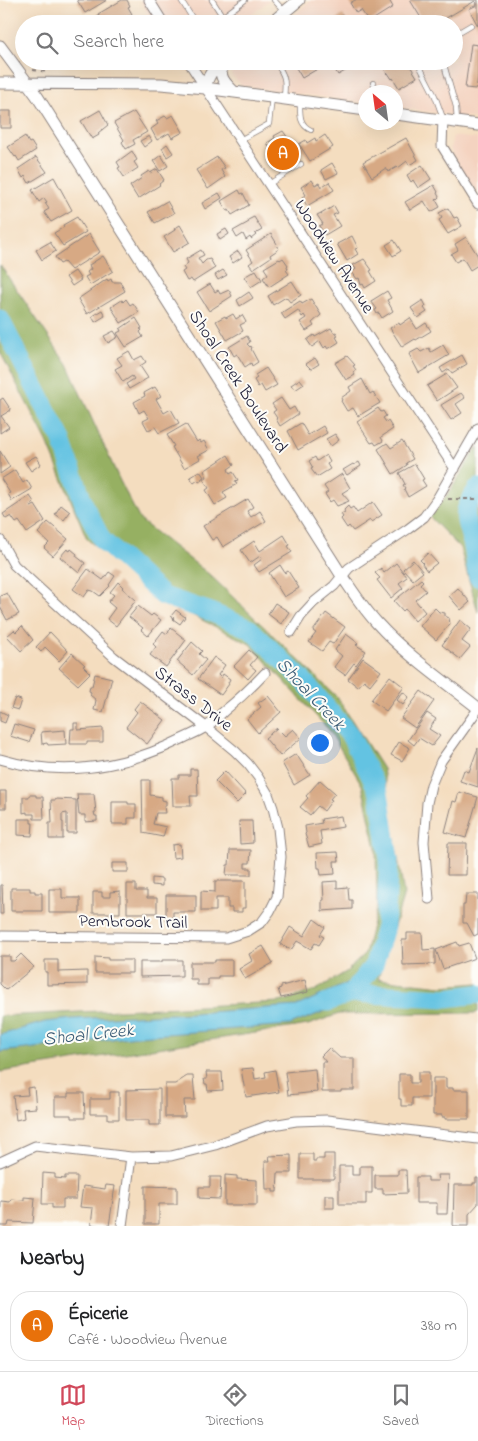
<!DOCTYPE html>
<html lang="en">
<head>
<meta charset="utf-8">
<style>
  :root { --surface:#fff; --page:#f2f2f2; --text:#202124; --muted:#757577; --line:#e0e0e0; --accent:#d1495b }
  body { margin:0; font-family:"Indie Flower",sans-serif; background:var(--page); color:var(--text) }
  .compass { position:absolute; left:358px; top:85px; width:45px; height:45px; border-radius:50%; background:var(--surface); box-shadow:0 5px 20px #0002; rotate:331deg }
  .you { position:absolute; left:319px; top:742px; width:18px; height:18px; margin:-12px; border:4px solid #fff; border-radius:50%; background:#1a73e8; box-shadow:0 0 0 8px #1a73e833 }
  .badge { display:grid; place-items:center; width:32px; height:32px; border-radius:50%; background:var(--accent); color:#fff; font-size:16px; font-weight:700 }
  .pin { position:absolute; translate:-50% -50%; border:2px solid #fff; box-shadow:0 1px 5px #0006 }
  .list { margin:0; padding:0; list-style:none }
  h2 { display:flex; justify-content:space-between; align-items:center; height:65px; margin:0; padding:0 20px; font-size:21px }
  h2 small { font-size:16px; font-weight:400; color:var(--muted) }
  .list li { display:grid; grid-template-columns:32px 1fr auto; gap:15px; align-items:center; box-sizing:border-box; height:70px; margin:0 10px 10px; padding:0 10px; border:1px solid var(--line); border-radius:20px }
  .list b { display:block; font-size:19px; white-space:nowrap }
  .list p { margin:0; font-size:16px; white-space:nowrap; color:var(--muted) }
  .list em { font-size:16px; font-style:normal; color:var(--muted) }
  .icon { flex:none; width:28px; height:28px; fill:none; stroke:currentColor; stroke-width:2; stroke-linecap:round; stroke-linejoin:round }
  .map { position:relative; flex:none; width:478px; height:1226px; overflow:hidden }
  .search { position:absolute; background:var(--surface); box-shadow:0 5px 20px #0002; left:15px; right:15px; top:15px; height:55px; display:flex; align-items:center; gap:12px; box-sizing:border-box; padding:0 18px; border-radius:28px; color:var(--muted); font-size:19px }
  .sheet { height:145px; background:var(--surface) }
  nav { display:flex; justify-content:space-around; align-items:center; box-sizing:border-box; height:70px; border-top:1px solid var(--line); background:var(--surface); font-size:14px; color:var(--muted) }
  nav a { display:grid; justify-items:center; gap:2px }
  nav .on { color:var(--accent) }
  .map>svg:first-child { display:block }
</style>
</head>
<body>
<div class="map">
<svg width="478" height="1226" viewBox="0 0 478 1226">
  <rect width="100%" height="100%" fill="#fdfcf7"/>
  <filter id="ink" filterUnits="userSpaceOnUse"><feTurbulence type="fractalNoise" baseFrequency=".02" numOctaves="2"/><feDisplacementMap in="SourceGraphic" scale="10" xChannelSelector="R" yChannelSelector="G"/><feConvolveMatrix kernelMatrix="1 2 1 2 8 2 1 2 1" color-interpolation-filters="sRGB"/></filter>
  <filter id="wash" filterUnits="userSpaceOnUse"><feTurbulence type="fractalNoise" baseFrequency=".0096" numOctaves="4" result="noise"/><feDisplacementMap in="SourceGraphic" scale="20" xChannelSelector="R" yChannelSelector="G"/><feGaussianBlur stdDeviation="1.12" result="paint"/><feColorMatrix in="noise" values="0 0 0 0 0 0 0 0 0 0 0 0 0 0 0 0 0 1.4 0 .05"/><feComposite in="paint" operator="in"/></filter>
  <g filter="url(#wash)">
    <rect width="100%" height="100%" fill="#f4ddbf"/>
    <path fill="#f4d3c0" d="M140,0h129l-28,24h-87z
      M310,0h168v119l-82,-12v-15h-30l-1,11 -122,-17 -11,-10 -1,-7 9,-8h214v-37h-168z
      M453,136l25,3v54l-19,-27 -9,-17z"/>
    <path fill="#96b062" stroke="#5c694e" d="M0,265l67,99 53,117 20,39 70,55 127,122 46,72 21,125 -26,85 64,7 36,-3v29l-2,1 -137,1 -31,11 -308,47v-56l280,-14 36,-12 30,-18 19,-18 12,-49 -1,-57 -14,-63 -33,-55 -79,-86 -74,-37 -19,-8 -70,-60 -40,-97 -47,-90z
      M478,446v166l-18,-64 -31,-32c18,-16 36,-49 49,-70z"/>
    <path fill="#64c3e2" stroke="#43728e" d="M348,983l5,17 -63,25 -152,11 -138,16v-17l45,-13 28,-3 121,-6 103,-7z"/>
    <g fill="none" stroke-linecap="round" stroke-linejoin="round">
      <path stroke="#64c3e2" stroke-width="19" d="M0,319l61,119 24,69 17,33 61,56 45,15 42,18 53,51 47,55 29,58 10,66 -4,68 -11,38 -23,28 -23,9
        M478,488c-17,25 -14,27 -6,54 3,11 3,23 6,35
        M351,993l95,5 32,-4"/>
    </g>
    <g id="blocks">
      <path fill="#d7a984" d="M77,0h30l-22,13z
        M122,0h5l3,6 -2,1 4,7 -17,10h-18l-3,-6 5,-2 -1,-2z
        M355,0h34l4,7 -24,15 -8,-12 -5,3 -6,-10z
        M410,0h68v26l-9,-17 8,-4 -2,-4 -39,23h-18l-2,-3 5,-3z
        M343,15l5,9h-18z
        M471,44l7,1v32l-2,12 -11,-1z
        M292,61h23l4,7 -17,10z
        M330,61h22l2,5 -16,9z
        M380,61h18l1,2 8,-2 10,16 -18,11 -6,-10 -1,1 -4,-6 -1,1z
        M100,110l8,15 -10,8 1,2 -7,4 -11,-18z
        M0,111h11v17h-11z
        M134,112l13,20 -14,8 2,4 -9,5 -4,-7 2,-2 -10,-17z
        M173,115l10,17 -11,6 -3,-5 -12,7 -6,-11 7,-5 -2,-3 9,-5 2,2z
        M283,131l10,14 -6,4 9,13 -13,8 -16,-27 8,-5 -1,-2z
        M325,135l8,12 -23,14 -11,-17 7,-4 1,3 8,-5 1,3z
        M25,136l4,7 2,-1 5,8 -17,11 -3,-5 -1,1 -7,-10z
        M149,136l3,5 -8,6 -4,-6z
        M406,138l12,22 -9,5 -2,-4 -9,7 -1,-1 -9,5 -2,-4 -14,9 -9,-15z
        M167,144l6,9 -6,4 -5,-9z
        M132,151l5,9 -3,2 4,6 -14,9 -6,-9 2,-1 -3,-5z
        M161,155l7,11 -8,5 -7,-10z
        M36,157l11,15 -18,11 -4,-7 -2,2 -5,-9z
        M217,157l8,11 -4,2 4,7 -17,12 -12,-19z
        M332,163l6,10 -12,6 -5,-9z
        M422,165l9,14 -13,9 -5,-8 -2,2 -4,-7z
        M157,169l7,11 -5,4 1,1 -22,14 -8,-13 12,-8 -1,-2 8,-5 1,2z
        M54,177l18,33 -21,12 -7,-10 5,-3 -4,-6 2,-1 -3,-4 -5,4 -7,-12z
        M312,180l3,5 4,-2 2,4 8,-5 5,8 -27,16 -5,-9 4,-2 -5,-8z
        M434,185l4,7 -1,1 2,4 -3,3 4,7 -9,5 -7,-11 -14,9 -5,-8z
        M239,190l2,4 2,-1 6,12 -17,10 -3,-5 -2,1 -6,-10z
        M219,193l3,5 -17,11 -3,-6z
        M167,201l7,12 -19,10 -7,-11z
        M334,206l4,7 -5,2 7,11 -15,9 -6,-9 4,-2 -6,-9 4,-2v1z
        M448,208l6,10 3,-1 5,9 -14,8 -9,-14 3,-2 -3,-5z
        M77,217l9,15 -23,14 -9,-13 10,-6 -1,-2z
        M254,217l8,13 -7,4 1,1 -5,4 -1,-2 -4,3 -3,-6 -6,4 -4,-7 16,-9 -1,-2z
        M180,225l10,17 -17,10 -9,-15 11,-7 -1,-1z
        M226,229l3,5 -9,6 -3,-6z
        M89,234l11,18 -29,18 -7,-8 -4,2 -5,-7z
        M271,234l6,10 -1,1 3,4 -9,6 1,2 -18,12 -4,-5 4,-3 -7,-11z
        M352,236l6,12 -3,1 3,5 -11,7 -10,-17z
        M466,237l12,19v9l-8,5 -7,-12 -7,4 -5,-8 7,-4 -3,-6z
        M394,240l7,11 -8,5 -7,-11z
        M50,242l6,9 -14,9 -6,-10z
        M201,250l3,5 -6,3 4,6 4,-4 4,-1 5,9 -22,14 -2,-3 -4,2 -5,-9 3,-2 -2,-3 5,-4 -2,-4z
        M238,251l4,6 -9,6 -4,-6z
        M103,256l10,15 -23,14 -5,-8 4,-2 -2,-3 4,-3 -2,-4z
        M283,258l5,7 -1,1 1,3 -2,1 3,4 -20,13 -6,-9 5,-4 -4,-6 15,-9 1,1z
        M364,259l8,11 -2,1 6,10 -11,7 -2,-4 -2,1 -2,-7 -2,1 -5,-7 4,-3 -3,-4z
        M223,270l4,5 -9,5 -3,-5z
        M256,270l6,10 -11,7 -7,-10z
        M75,271l6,9 -9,6 -6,-9z
        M107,279l1,2 3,-2 1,3h8l5,9 -38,23 -9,-15z
        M292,281l9,14 -11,7 -4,-5 -13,8 -5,-9z
        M210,284l5,8 3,-2 2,4 9,-4 3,6 -23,15 -12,-19z
        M387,291l4,7 -4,2 6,11 -11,7 -3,-5 -2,1 -2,-4 2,-1 -6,-8z
        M249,292l4,6 -13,8 -3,-6z
        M126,299l4,6 3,-2 6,9 -18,11 -10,-16 11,-7 1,2z
        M311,299l10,16 -9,8 2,3 -8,5 -6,-9 6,-4 -2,-3 -2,2 -4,-7 -13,9 -4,-6 19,-12 2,3z
        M423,300l3,6 -2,2 3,4 -9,6 -7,-10z
        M102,310l3,6 -10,6 -3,-6z
        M233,314l3,5 6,-4 4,7 -6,3 3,6 -16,9 -11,-19 9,-5 1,2z
        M136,318l6,10 -2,1 2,1 -2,2 3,5 -17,10 -9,-14 4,-2 -1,-2z
        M410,318l7,11 9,-6 5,8 -15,9 -1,-1 -13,8 -12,-19 9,-5 1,2z
        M331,328l3,5 2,-1 2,4 -2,1 3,5 -11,7 -2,-3 -2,2 -4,-7 -8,6 -5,-7 7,-5 1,2z
        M114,331l4,6 -10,6 -4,-7z
        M247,336l3,6 -3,2 3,3 1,-1 1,2 -1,1 7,13 -6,4 -1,-3 -6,4 -8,-13 -3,2 -5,-9z
        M443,345l6,10 -30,18 -10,-19 9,-5 3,3 8,-4 2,4z
        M129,351l5,9 8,-4 4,6 -6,4 8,12 -19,11 -3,-5 8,-5 -2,-3 -9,6 -8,-13 7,-4 -5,-7z
        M462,355l5,9 -15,9 -3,-4 -6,4 -3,-5z
        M347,356l8,9 -2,1 3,4 -3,2 2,3 -9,5 -11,-17z
        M315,358l4,6 -8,5 -5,-5z
        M266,368l11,17 -12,7 -4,-7 -3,2 -4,-7 3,-2 -2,-3z
        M447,374l10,14 -20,13 -10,-15z
        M300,379l4,5 -9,6 -4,-5z
        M362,379l8,15 3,-2 7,11 -22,13 -5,-8 -6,3 -6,-10 1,-1 -1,-2 10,-7 -2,-4z
        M155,387l6,9 -5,3 8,14 7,-4 8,14 -20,10 -4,-6 -7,3 -5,-9 6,-3 -5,-8 -5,3 -5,-11 11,-6 -1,-3z
        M461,393l4,5 -9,6 6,9 -11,7 -10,-15z
        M3,398l8,12 -10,6 8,11 -9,6v-33z
        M281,398l8,12 5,-3 4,7 -18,12 -4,-7 1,-1 -4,-6 3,-2 -4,-6z
        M378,408l3,4 2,-1 3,5 -3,2 3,4 2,-1 5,8 -12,8 2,4 -7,4 -2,-3 -3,1 -14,-21z
        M301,423l7,12 15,-9 4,7 -29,17 -10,-19z
        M186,424l11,18 2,-2 2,3 3,-2 5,9 -11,6 2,3 -16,9 -12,-21 2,-1 -7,-11z
        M335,434l4,6 -8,6 -5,-7z
        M402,441l11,18 -7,4 1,2 -14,9 -15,-25 9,-6 4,5z
        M0,451l10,16 -10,7z
        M228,455l6,10 -6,4 2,5 3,-2 5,8 -3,1 2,3 -14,8 4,6 -12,7 -9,-15 3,-2 -6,-9 4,-2 -3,-6z
        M326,455l4,7 -3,2 3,5 -13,8 -6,-8 2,-1 -4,-7 6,-4 2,4z
        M36,456l5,8 -10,7 -6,-9z
        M359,462l2,4 -14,9 -4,-5 10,-6 1,1z
        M415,464l9,15 -2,1 4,6 -18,11 -4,-8 1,-1 -2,-3 2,-1 -6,-11z
        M15,470l8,13 4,-3 5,9 -20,12 -4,-7 2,-1 -9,-14z
        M200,471l4,6 -3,2 1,1 -3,2 -1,-2 -4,3 -4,-6z
        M342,474l8,14 -8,5 7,8 -12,5 -4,-6 -3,2 -5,-8 3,-2 -4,-6z
        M30,496l4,6 -4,3 1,2 4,-2 10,16 -18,12 -8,-12 -3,2 -5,-7 -5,3 -3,-5z
        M248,499l5,8 -6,4 4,6 9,-6 6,10 -43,26 -6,-10 -5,3 -9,-14z
        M373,502l9,13 -11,7 -1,-2 -17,11 -4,-5 -2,2 -6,-9 2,-2 -2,-3 4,-2 -1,-2 4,-4 2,3 3,-2 4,6z
        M61,505l9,7 -6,8 -9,-6z
        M48,522l20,17 -15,17 -9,-8 5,-5 -11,-10z
        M284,535l6,10 -2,1 4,6 -33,20 -5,-7 8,-6 -2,-3 -10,7 -9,-13 13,-9 6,10z
        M67,549l3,2 1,-2 6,5 -1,2 9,7 -6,10 -19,-16z
        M428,553l9,10 -10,8 -5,-7 1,-1 -3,-3z
        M413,560l10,12 -10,8 -10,-11z
        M396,563l11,14 -8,6 4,5 -12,10 -14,-18 3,-2 -5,-5 6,-5 3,5z
        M280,565l5,8 3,-2 11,17 -15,9 -15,-24z
        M88,569l15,11 6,-8 6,4 -6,9 1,1 -10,10 -7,-5 -4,-1 -5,7 -11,-8z
        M421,579l2,2 -3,3 6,7 -11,9 10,12 -10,9 -10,-12 -2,2 -9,-10z
        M118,582l5,5 -1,1 14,12 -20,26 -9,-7 8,-11 -7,-6 6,-7 -4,-3z
        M458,588l12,14 -9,8 -12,-14z
        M7,593l12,21 -12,6 -7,-13v-11z
        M275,603l14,9 -8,12 -13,-10z
        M138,606l13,10 2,-2 8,6 -13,16 -7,-6 2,-2 -14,-11z
        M435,608l4,4 6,1v3l4,2 1,6 -14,16 -16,-14z
        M176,610l9,7 -5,7 -7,-5 1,-1 -3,-2z
        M326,613l19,14 -12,17 -4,-2 -7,9 -13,-9 7,-9 -3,-2z
        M460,620l11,9 -9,12 8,6 -10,12 -18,-14z
        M22,626l11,14 -12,11 -14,-15 7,-6 2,2z
        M171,628l15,12 -20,27 -16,-12 6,-8 -3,-3 10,-13 4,3z
        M50,632l18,19 -9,10 -14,-14 -4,5 -5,-5z
        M346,634l12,9 -2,2 10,6 -10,14 -2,-2 -9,12 -11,-8 8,-11 -7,-6z
        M192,642l10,9 -3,3 7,6 -13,15 -16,-14z
        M249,650l8,7 -7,8 6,5 -8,9 -14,-13z
        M72,653l13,12 -2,1 7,7 -12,12 -19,-17z
        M214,657l11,8 -7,10 3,3 2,-4 7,5 -2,4 1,1 -8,11 -23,-16z
        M363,658l18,13 -11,14 -6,-5 -6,7 -10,-8z
        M95,674l17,4 -9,34 -9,-2 2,-10 -6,-5 1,-3 -2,-1 1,-5h2z
        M390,676l14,11 -18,24 -15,-11z
        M421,691l13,10 -19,27 -14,-10z
        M403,692l6,5 -6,8 -6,-5z
        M268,696l13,16 -23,21 -11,-14 14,-12 -3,-4z
        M15,698l6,2 -3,10 -7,-2z
        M140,701l25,19 -18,24 -21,-17 11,-15 -3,-3z
        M0,711l8,4 -3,8 -5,-2z
        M427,713l9,6 -7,10 11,7 -8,10 -13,-8 -5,7 -6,-5z
        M74,723h4v7l25,-2v14h-16v2h-17l1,-15h3z
        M14,724l20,6 -5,12 -19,-6z
        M277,728l8,8 8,-7 8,9 -21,18 -15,-18z
        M65,730l1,14 -18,1 -1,-2 -5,1 -1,-12z
        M399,742l11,6 -8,13 -11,-6z
        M478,748v39l-18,-6 4,-11 5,2z
        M296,754l14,21 -16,10 -12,-22z
        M190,769h7l1,27h-8l1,10h-18l-1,-28h7v-3h11z
        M225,771l21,23 -9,9 -22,-22z
        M142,780h8v15l12,2v3l4,1v5h-2l1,7h-9l-3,11 13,3 -3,10 -20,-4z
        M320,780l15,13 -5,6 2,1 -8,11 -6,-5 -8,9 -10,-8 8,-9 -2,-2z
        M0,791h6v17h-6z
        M459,792l19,5 -12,41 -21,-6 8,-31 3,1z
        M77,794h17l2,18h-2l1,4h2v5l-12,1v-7h-6z
        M29,795h7v2h7l1,22h-10v-5h-7v-2l-4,1v-16h6z
        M56,799l20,1v33h-9v-20l-5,1v8h1v17h-14v-16h3l-1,-23h5z
        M112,802h16v2h8v14h-8v6h-16z
        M341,816l2,11 -23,4 2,13 -13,3 -4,-13 1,-1 -1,-7 17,-3 -1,-4z
        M18,819h13v4h2l-1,13 -14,-1z
        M239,821h13l1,22 -13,1z
        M448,843h19l-1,32h-19z
        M180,844l1,13 -8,1 -1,-13z
        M230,850h21l-1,13h-5v5h6v7h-25l1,-10h2z
        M338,852l1,9h-5l1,13 -14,1 -1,-7h-2l-1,-15z
        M112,863h16v9h-16z
        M152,878l10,1v7l-10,-1z
        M215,881h30v27h-3v4h-10v-4h-4v-10h-12v13h-15v-20l14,1z
        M337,881v7l11,-1 1,13h3v9l-30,2v-11h2l-1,-18z
        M127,884h9v7h11v7h10v15h-30z
        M0,885h2l1,29h-3z
        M11,888h19v3h5v2h7v18h-31z
        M49,889h13v9h18v15h-31z
        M120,891v22h-27v-21h9v5h8v-5z
        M466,894h12v40l-4,2 -7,-13h-4v-18h2z
        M166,895h30v17h-23v8h-7z
        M314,919l11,8 -5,8 4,2 -5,8 -4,-2 -4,6 -14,-8 -6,9 -11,-6 10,-17 14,9z
        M407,933h15l1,17 12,-1v15l-32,1 -1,-25h5z
        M457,942l2,4 10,-3 6,15 -32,11 -7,-19z
        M263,946l10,17 -28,16 -6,-10 13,-8 -3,-7z
        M21,954l13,13 -28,23 -6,-6v-28h10v5h4z
        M95,957l13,1v2h24v13h-37z
        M45,960h13v12l29,-1v13l-40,1v-13h-2z
        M162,960h20v16l-42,1v-15h22z
        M215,960h17v16h-14v3h-10v6h-11v-6h-7v-17h25z
        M305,980l3,12 -27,6 -3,-9 3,-1v-2z
        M329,1048l11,10h14v32h-13v2h-19v-30h4l-5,-6z
        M253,1068l2,11 11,-2 -1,-5 10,-2 4,22 -33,5 -5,-28z
        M315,1069l2,23 -29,3 -3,-23z
        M206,1072h16l1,18 -15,1 -1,-7h-2l-1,-5h3z
        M418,1072h11v26h-17v8h-11v-7h-2v-25h11v9h8z
        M187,1076h6l2,24h-11l1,17h-20v-33h10z
        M433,1078h13v10h7v2h16v29h-24v-2h-3v-2h-9z
        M34,1087l2,21 -13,1 1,9 -8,2 -3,-24 15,-1 -1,-7z
        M160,1089v36h-11v-5h-23v-30z
        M110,1092h9v27h-11v-5h-18v-15h20z
        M68,1093h16l1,25h-14v-3h-16v-18h13z
        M300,1154h13v7h3v-2h8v-5h10v25h-34z
        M291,1155v18h-13l-1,19h-4v-3h-7l-1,-28h5l-1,-5z
        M339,1166h13v9h8v-9h12v27h-6v11h-27z
        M398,1170h8l1,23 -24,1v-5h-8v-14h23z
        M43,1173l12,1v4l10,1v-3h12l-1,23h-13v9h-11v-4h-10z
        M225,1175l12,1v3l20,1v25h-32z
        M437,1175h12l-2,39h-10v-11h-21v-26h12v4h10z
        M210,1177h11l-1,22 -21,-1v-11h11z
        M476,1178h2v26l-9,10v12h-16l1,-41h19v-2h3z
        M106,1185l9,1 -6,40 -18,-1 2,-17 -13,-1 3,-21 22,3z
        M145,1186l32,1v17h-18v20h-14z
        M325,1195h9v13h-9z
        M24,1197l11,1 -2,25 -24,-1 -1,4h-8l1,-25 9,1 1,-3 13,1z"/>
    </g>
  </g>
  <g filter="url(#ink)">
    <use href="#blocks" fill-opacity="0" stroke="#8b807d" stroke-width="1"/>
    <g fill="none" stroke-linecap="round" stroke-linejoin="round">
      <defs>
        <path id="service" d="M181,0l15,24
          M212,0l11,17
          M274,0l10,11
          M213,24l32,-24
          M454,35l17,-10
          M275,61c10,15 11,18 9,36
          M417,61l18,35 8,22
          M443,61l13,46 1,14
          M373,83l4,9
          M300,102c0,12 -1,23 11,28
          M240,140l29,-16 3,-27
          M269,184l32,-20"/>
        <path id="minor" d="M149,0l15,24
          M188,61l267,408
          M443,119l-1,27 36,58
          M0,540l14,25 100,92 92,70 29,24 13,13 10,13 10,17 5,14 5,20 3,29 -4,40 -7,14 -8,11 -14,9 -22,7 -226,-2
          M291,632l10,-16 12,-13 21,-17 15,-18 59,-39 16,-12 13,-18 41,-71
          M0,759c63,19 124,9 182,-20 8,-4 16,-7 24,-12 6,-4 12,-10 17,-15 15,-12 29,-25 42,-39
          M429,899l-5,-57 3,-39 4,-18 10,-24 37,-52
          M0,1162l35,-16 96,11 40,-1 44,-11 52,-19 29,-5 31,-1 151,19
          M122,1226l9,-69"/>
        <path id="tertiary" d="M270,24l29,-24
          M0,46l37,50 305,480c11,16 21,32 35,47 29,32 67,58 101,85
          M221,63c-2,14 3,19 13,29
          M0,83l161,1 44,4 161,22
          M205,88c3,-12 7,-18 17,-26
          M396,114l82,11"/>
      </defs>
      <use href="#service" stroke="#8b807d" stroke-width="6"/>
      <use href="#minor" stroke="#8b807d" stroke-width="11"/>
      <use href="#tertiary" stroke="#8b807d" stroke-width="13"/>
      <path stroke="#8b807d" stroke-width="2" stroke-dasharray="4 4" stroke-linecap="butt" d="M33,70l15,2
        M448,499h30"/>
      <use href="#service" stroke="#fff" stroke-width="4.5"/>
      <use href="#minor" stroke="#fff" stroke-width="9"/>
      <use href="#tertiary" stroke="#fff" stroke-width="11"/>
    </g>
  </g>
  <g text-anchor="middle" stroke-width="4" stroke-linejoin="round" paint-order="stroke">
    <g font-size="18" fill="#22223b" stroke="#fdfcf7">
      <text transform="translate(335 256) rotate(57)" y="6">Woodview Avenue</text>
      <text transform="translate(239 381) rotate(57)" y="6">Shoal Creek Boulevard</text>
      <text transform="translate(194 698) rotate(38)" y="6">Strass Drive</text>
      <text transform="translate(133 921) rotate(1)" y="6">Pembrook Trail</text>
    </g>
    <g font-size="19" font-style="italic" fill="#395a75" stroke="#fdfcf7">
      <text transform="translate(312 693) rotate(47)" y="7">Shoal Creek</text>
      <text transform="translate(88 1033) rotate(-6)" y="7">Shoal Creek</text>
    </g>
  </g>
</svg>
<svg class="compass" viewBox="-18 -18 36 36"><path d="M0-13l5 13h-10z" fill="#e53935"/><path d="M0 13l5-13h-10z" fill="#757577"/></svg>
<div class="you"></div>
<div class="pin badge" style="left:283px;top:154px;background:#e8710a">A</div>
<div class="search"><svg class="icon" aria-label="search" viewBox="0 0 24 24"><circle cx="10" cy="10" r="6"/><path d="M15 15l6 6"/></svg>Search here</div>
</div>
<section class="sheet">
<h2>Nearby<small></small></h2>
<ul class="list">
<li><span class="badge" style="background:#e8710a">A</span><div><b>Épicerie</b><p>Café · Woodview Avenue</p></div><em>380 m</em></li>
</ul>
</section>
<nav>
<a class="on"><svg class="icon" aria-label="map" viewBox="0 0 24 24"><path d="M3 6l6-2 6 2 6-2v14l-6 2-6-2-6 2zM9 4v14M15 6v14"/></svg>Map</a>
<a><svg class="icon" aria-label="directions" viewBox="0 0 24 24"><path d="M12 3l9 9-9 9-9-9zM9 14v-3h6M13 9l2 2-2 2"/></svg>Directions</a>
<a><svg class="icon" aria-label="saved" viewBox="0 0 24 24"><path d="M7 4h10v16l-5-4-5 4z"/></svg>Saved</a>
</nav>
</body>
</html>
